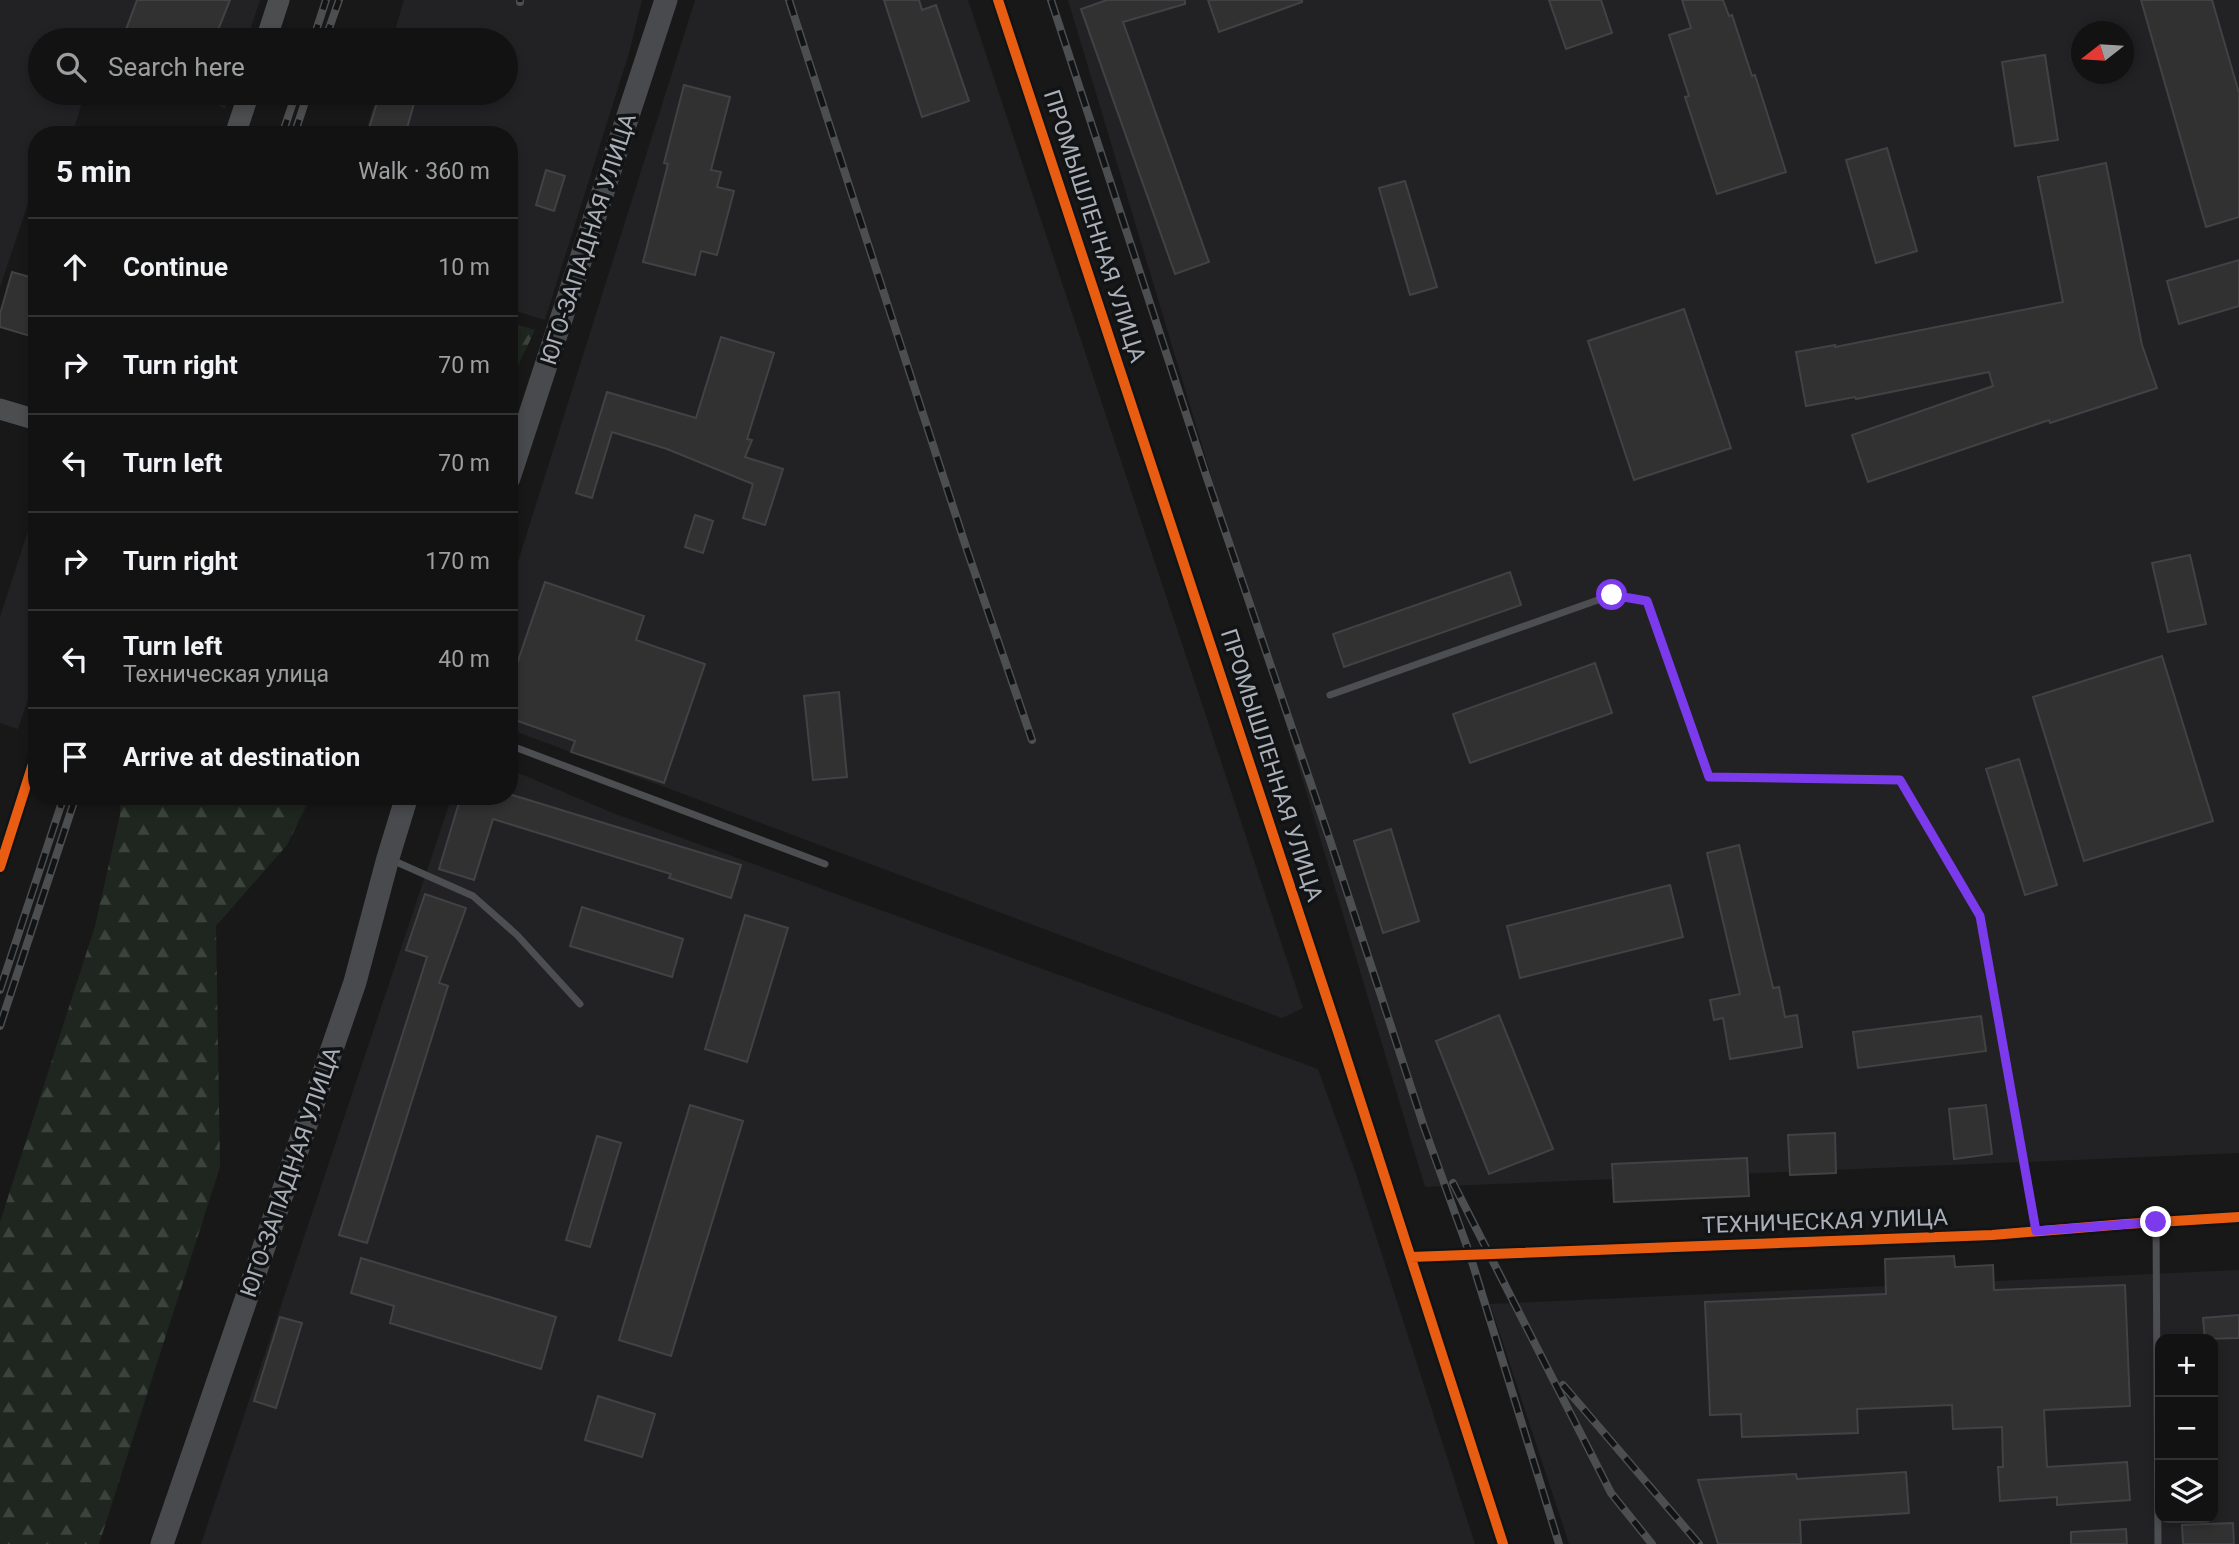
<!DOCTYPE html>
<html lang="en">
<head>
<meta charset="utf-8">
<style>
  :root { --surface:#121212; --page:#1f2020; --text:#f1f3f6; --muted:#9c9e9f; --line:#313232 }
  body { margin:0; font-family:Roboto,sans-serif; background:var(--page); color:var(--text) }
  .controls { position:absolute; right:21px; bottom:21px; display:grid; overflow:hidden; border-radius:14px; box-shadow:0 4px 10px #0003 }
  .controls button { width:63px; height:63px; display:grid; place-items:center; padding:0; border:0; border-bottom:2px solid var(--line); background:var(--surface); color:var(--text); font:35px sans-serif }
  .compass { position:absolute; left:2071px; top:21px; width:63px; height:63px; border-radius:50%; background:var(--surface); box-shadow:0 4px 10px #0003; rotate:253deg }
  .stop { position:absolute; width:21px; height:21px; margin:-16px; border:5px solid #7c3aed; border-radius:50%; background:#fff }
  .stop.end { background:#7c3aed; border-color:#fff; box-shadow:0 2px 7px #0008 }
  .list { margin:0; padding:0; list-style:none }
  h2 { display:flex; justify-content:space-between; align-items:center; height:91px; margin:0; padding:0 28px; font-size:30px }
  h2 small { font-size:23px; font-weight:400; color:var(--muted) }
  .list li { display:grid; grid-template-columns:46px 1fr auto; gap:21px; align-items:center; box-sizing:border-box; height:98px; padding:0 28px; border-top:2px solid var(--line) }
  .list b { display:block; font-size:26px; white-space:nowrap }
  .list p { margin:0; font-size:23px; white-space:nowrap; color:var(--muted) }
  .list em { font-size:23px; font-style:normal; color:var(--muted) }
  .icon { flex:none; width:38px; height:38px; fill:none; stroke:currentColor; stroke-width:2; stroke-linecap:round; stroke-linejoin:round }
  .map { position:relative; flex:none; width:2239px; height:1544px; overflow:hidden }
  .search { position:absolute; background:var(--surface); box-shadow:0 4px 10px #0003; left:28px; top:28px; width:490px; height:77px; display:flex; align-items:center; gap:18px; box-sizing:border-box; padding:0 24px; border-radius:38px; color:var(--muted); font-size:26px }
  .panel { position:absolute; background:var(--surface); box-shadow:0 4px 10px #0003; left:28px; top:126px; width:490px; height:679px; border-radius:28px }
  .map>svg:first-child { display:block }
</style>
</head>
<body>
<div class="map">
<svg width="2239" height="1544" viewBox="0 0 2239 1544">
  <defs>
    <pattern id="forest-firs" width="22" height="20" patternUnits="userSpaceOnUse" patternTransform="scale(1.75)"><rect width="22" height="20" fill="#1e261f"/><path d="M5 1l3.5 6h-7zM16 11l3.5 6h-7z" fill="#3c433d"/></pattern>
  </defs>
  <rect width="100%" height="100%" fill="#181818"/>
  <path fill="#222224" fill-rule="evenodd" d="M0,0h260l-13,40h-207v53h45l-13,42h-35v42l-37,110z
    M404,0h238l-13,53 -84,267 -36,-11v-174h-144l12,-42h129v-53h-114z
    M695,0h273l335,1008 -21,10 -773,-289v-139z
    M1068,0h1171v1153l-814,34zM2082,32h42v42h-42z
    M194,93h36l-5,16z
    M37,503v170l-19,56 -18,-6v-106z
    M509,769l104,44 705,256 38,105 119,370h-1274l251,-748h57z
    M2239,1270v274h-670l-79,-240zM2160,1339h53v179h-53z"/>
  <path fill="url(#forest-firs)" d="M509,322l26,8 -26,54z
    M120,796h191l-24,49 -71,81 4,241 -121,377h-99v-322l95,-296 25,-111z"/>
  <path fill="#313132" stroke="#404244" stroke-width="2" d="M137,0h93l-16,40h-76l-14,-5z
    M884,0h35l3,10 14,-5 33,96 -47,16z
    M1107,0h78v4l-62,18 86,240 -34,12 -94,-265z
    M1208,0h94v2l-83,30z
    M1549,0h52l11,33 -46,16z
    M1682,0h41l6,16 3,-1 20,61 3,-1 31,97 -69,22 -32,-97 4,-1 -20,-61 22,-7z
    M2141,0h71l27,93v124l-33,10z
    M2045,55l13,85 -43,6 -13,-84z
    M684,85l46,12 -19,73 10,2 -4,15 17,4 -17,64 -16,-4 -6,24 -52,-13 25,-98 -4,-1z
    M380,93h37l-12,42h-38z
    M1887,148l30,103 -41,12 -30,-103z
    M2106,163l36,182 15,43 -107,35 -1,-3 -181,62 -16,-47 141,-49 -4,-14 -133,27 -1,-2 -49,9 -10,-54 39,-7v2l228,-45 -25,-125z
    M546,170l19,6 -11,35 -18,-6z
    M1405,181l32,106 -27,8 -31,-107z
    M2239,260v46l-60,18 -12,-43z
    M12,272l25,7v59l-37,-11v-13z
    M1684,309l47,139 -97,32 -46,-139z
    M721,337l53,16 -27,86 5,1 -7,17 38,12 -18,56 -22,-7 10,-34 -86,-35 -55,-17 -20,66 -16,-5 31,-101 89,26z
    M695,515l18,6 -10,32 -18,-6z
    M2190,555l16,69 -38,8 -16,-69z
    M1510,572l11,33 -177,62 -11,-33z
    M545,582l99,34 -8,24 69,24 -41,119 -93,-31 4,-11 -66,-23v-31z
    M2162,656l51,165 -129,40 -51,-164z
    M1595,663l17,50 -142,50 -17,-49z
    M839,692l8,85 -34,3 -9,-84z
    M2019,759l38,126 -32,10 -39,-126z
    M509,794l232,71 -10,33 -62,-20 2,-4 -178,-55 -19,61 -35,-11 22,-73h48z
    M1391,829l28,92 -36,12 -29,-92z
    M1739,845l34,143 6,-1 6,30 12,-2 5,32 -72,12 -7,-41 -9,2 -4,-20 30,-6 -33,-141z
    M1670,885l13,52 -163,41 -13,-52z
    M425,894l41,14 -27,75 9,3 -81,257 -28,-8 88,-278 -21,-7z
    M582,907l101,32 -11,38 -102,-31z
    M745,915l43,13 -41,134 -42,-13z
    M1499,1015l54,134 -64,25 -53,-133z
    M1981,1016l5,35 -128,17 -5,-36z
    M690,1105l53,16 -72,235 -52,-16z
    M1986,1105l6,49 -38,5 -5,-50z
    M1835,1133l1,40 -46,2 -2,-40z
    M597,1136l24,7 -31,104 -24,-7z
    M1747,1158l2,38 -135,6 -2,-38z
    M1954,1256l1,11 38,-2 1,25 131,-5 5,121 -86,4 3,57 80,-5 3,38 -73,5v-8l-57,4 -2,-34h5l-1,-40 -49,2 -1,-24 -95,4 1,24 -116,4 -1,-23 -31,1 -5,-113 181,-8 -1,-35z
    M361,1258l195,59 -15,52 -151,-46 4,-17 -43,-13z
    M2239,1315v23l-34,1 -2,-21z
    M280,1317l22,6 -26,85 -22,-7z
    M598,1396l57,18 -13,43 -57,-17z
    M1906,1472l3,41 -109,7 1,24h-83l-20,-64 98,-6 1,5z
    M2233,1523l1,21h-51l-1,-19z
    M2126,1529l1,15h-56v-12z"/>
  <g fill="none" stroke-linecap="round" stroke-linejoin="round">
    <path stroke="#4c4e51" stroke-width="7" d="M1330,695l282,-100 35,6 62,176 191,3 80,136 56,315
      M509,745l316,119
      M392,860l81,36 44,39 63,69
      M2156,1223l2,321"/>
    <path stroke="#4c4e51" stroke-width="14" d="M998,0l340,1032 165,512
      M0,867l37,-116
      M1411,1257l581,-22 134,-11 113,-7"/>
    <path stroke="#4b4d4f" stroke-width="21" d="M266,40l13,-40
      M235,135l14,-42
      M0,409l37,11"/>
    <path stroke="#494a4d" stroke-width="23" d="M509,478l157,-478
      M162,1544l193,-562 33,-124 19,-62"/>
    <defs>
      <path id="rail" d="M789,0l178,550 65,190
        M1051,0l154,472 125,368 94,287 46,128 89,289
        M520,2v-2
        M313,40l13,-40
        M325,40l14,-40
        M282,135l14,-42
        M294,135l14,-42
        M0,990l64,-194
        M0,1026l76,-230
        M1453,1183l158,310 41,51
        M1563,1385l136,159"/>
    </defs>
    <use href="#rail" stroke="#4c4e50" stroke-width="8"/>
    <use href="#rail" stroke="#121314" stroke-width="5" stroke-dasharray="16" stroke-linecap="butt"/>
    <defs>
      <path id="cycleway" d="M998,0l340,1032 165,512
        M0,867l37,-116
        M1411,1257l581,-22 134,-11 113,-7"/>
    </defs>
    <use href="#cycleway" stroke="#121314" stroke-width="15"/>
    <use href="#cycleway" stroke="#e95d12" stroke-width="10"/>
  </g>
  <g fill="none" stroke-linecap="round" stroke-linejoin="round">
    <path stroke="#7c3aed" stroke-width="9" d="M1612,595l35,6 62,176 191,3 80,136 56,315 120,-9"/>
  </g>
  <g text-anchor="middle" stroke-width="7" stroke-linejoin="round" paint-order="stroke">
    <g font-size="23" fill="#aab0b9" stroke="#121314">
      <text transform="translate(1095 226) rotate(72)" y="8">ПРОМЫШЛЕННАЯ УЛИЦА</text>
      <text transform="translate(588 239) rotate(-72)" y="8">ЮГО-ЗАПАДНАЯ УЛИЦА</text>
      <text transform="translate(1272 765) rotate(72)" y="8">ПРОМЫШЛЕННАЯ УЛИЦА</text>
      <text transform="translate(290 1172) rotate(-71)" y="8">ЮГО-ЗАПАДНАЯ УЛИЦА</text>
      <text transform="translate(1825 1221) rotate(-2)" y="8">ТЕХНИЧЕСКАЯ УЛИЦА</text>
    </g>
  </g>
</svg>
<div class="controls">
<button>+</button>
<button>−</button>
<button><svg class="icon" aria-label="layers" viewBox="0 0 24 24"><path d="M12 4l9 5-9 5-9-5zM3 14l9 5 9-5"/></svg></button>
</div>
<svg class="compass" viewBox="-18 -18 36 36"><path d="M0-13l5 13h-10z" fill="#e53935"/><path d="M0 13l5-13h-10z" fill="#9c9e9f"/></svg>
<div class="stop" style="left:1612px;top:595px"></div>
<div class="stop end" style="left:2156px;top:1222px"></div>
<div class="search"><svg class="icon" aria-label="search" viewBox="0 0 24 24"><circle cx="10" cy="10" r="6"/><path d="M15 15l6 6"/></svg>Search here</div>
<section class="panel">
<h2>5 min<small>Walk · 360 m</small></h2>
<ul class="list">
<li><svg class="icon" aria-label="ahead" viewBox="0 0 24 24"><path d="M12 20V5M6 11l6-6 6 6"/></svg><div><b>Continue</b></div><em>10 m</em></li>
<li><svg class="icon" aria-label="right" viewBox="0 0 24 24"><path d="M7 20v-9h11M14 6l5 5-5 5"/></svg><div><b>Turn right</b></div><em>70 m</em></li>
<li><svg class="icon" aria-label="left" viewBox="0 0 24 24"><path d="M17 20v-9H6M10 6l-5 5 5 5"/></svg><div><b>Turn left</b></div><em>70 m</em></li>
<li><svg class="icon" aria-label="right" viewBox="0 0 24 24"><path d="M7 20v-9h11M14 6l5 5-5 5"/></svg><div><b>Turn right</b></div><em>170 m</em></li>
<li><svg class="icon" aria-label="left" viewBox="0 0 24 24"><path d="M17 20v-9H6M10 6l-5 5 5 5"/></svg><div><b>Turn left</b><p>Техническая улица</p></div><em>40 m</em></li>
<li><svg class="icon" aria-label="arrive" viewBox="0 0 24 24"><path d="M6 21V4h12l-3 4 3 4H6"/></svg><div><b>Arrive at destination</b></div></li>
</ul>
</section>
</div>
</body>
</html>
